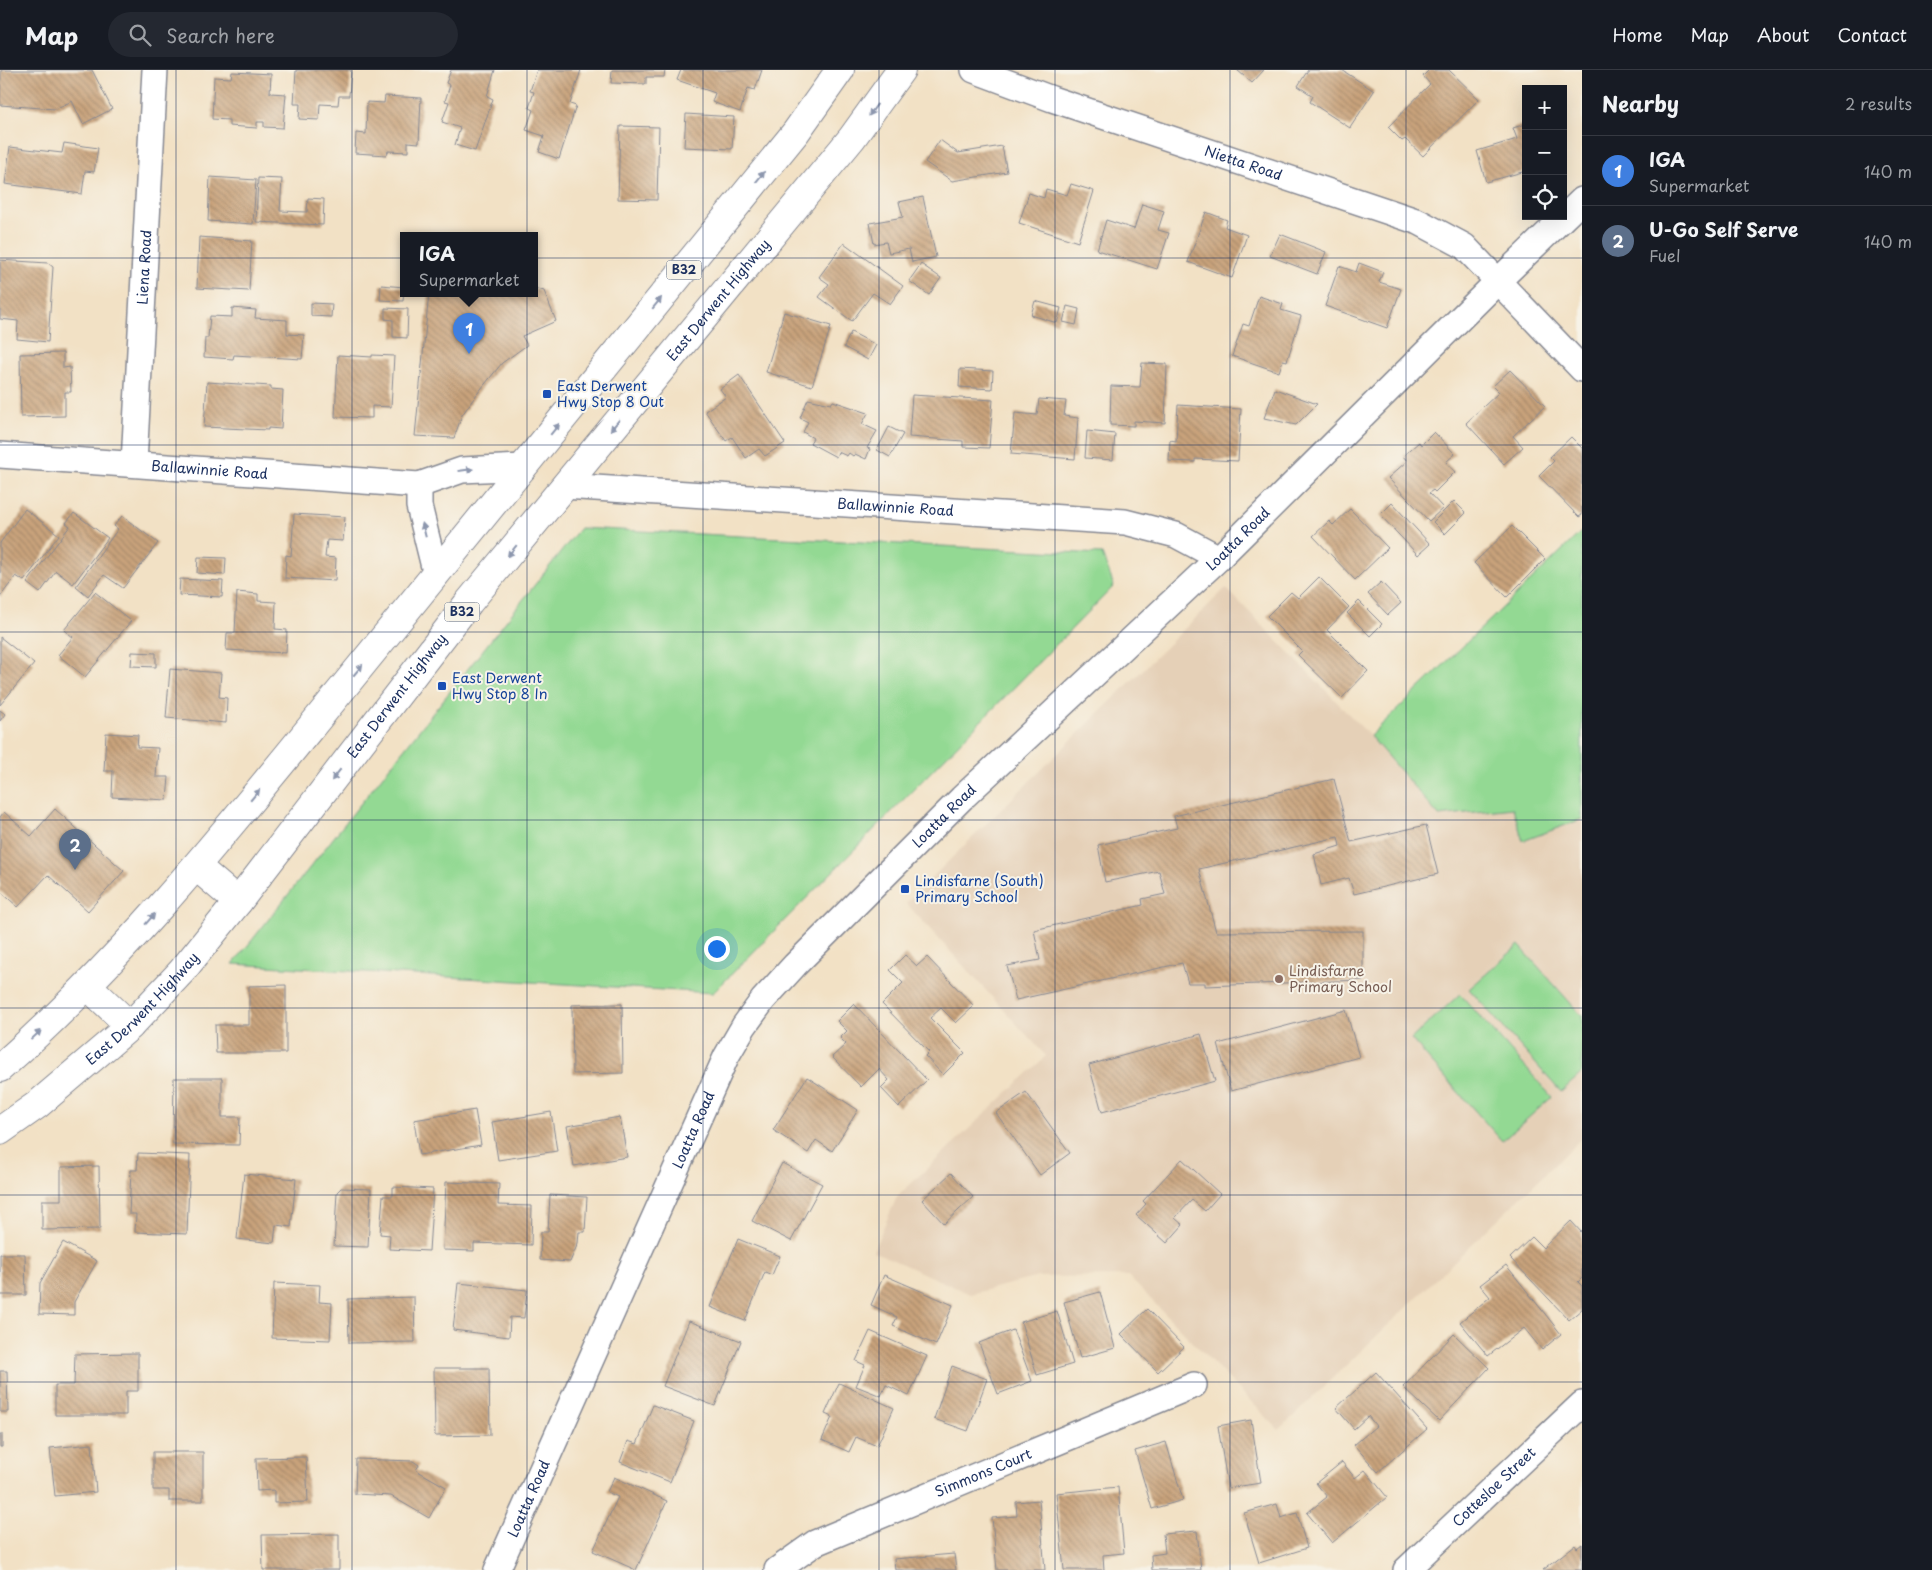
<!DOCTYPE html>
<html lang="en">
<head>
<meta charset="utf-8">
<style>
  body { margin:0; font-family:"Playpen Sans",sans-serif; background:#242831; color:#f1f3f6 }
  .controls { position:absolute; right:15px; top:15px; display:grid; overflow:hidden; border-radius:0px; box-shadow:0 5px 20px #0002 }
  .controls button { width:45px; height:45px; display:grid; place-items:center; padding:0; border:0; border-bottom:1px solid #363941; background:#171b24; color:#f1f3f6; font:25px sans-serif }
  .you { position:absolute; left:716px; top:878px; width:18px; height:18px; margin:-12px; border:4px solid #fff; border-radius:50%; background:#1a73e8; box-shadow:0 0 0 8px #1a73e833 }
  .badge { display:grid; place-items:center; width:32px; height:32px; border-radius:50%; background:#2563eb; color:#fff; font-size:16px; font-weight:700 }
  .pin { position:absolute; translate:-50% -41px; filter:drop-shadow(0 1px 2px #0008) }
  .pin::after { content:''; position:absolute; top:26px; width:18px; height:15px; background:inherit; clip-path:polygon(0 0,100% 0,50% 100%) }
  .popup { position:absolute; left:400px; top:162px; width:138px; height:65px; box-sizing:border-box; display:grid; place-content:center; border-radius:0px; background:#171b24; filter:drop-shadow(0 1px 4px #0005); font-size:16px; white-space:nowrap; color:#9ea1a6 }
  .popup b { font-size:19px; color:#f1f3f6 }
  .popup::after { content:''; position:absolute; left:50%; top:100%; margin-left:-10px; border:10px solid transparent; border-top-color:#171b24 }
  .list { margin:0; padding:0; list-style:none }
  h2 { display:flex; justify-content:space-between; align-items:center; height:65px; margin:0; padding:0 20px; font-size:21px }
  h2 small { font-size:16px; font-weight:400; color:#9ea1a6 }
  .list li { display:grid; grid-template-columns:32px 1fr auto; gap:15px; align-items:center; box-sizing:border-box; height:70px; padding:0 20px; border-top:1px solid #363941 }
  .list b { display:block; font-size:19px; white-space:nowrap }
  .list p { margin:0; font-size:16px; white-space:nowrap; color:#9ea1a6 }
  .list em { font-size:16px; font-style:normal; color:#9ea1a6 }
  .icon { flex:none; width:28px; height:28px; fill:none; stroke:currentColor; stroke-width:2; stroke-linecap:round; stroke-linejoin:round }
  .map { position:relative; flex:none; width:1582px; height:1500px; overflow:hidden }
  header { display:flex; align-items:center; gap:30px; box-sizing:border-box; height:70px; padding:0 25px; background:#171b24; border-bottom:1px solid #363941 }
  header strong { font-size:24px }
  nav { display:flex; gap:28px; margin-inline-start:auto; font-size:18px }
  .search { width:350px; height:45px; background:#242831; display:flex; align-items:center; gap:12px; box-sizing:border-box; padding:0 18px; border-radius:28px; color:#9ea1a6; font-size:19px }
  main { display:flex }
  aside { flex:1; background:#171b24 }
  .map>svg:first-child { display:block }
  .built { fill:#e5d0b7 }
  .park { fill:#93d993; stroke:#578478 }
  .building { fill:url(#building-back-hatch) }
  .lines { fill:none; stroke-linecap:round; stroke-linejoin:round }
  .minor-casing { stroke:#868892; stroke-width:28 }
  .primary-casing { stroke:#868892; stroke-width:30 }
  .minor { stroke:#fff; stroke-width:25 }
  .primary { stroke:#fff; stroke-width:28 }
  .oneway { fill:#8d97ae }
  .grid { fill:none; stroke:#1b2f5e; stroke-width:1; stroke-opacity:0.55 }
  .transit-dot { fill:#1a4fb4; stroke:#f7f3e8; stroke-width:2 }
  .education-dot { fill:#8d6e63; stroke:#f7f3e8; stroke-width:2 }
  .labels { text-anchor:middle; stroke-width:4; stroke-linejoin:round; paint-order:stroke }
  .shield { fill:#f7f3e8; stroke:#5d6a87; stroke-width:1 }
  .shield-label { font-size:12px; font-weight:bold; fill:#1b2f5e }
  .street-label { font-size:14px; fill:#1b2f5e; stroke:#f7f3e8 }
  .transit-label { font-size:14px; fill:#164399; stroke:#f7f3e8; text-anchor:start }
  .education-label { font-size:14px; fill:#785e54; stroke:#f7f3e8; text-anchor:start }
</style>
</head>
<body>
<header>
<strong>Map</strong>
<div class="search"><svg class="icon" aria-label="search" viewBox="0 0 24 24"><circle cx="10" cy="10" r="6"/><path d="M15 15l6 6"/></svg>Search here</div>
<nav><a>Home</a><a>Map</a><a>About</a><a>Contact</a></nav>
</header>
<main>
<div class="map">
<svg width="1582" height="1500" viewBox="0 0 1582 1500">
  <defs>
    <pattern id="building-back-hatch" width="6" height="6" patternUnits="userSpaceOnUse" patternTransform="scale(1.25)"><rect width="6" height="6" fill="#c9a37b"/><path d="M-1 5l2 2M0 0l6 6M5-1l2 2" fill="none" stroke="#a28568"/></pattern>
  </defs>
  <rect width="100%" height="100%" fill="#f7f3e8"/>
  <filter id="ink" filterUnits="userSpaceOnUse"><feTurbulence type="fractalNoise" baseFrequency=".02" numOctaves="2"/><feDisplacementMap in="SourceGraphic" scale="10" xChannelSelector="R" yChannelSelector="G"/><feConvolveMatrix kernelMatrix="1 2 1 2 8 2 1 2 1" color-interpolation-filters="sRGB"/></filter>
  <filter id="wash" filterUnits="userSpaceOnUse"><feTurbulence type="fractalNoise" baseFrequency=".0096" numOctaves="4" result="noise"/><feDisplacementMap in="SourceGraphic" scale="20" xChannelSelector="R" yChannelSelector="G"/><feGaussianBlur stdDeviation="1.12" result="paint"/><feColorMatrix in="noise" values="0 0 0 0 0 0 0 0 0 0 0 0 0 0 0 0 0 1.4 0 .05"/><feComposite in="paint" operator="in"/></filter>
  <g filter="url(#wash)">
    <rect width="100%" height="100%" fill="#f2e1c5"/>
    <!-- built -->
    <path class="built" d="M1582,461V1068L1279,1360L1128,1206L1038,1207L970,1224L873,1181L897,1127L1046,986L906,833L1226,518L1370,666Z"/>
    <!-- park -->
    <path class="park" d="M580,458L1102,484L1114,516L713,923L233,894Z
      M1582,461V749L1523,771L1513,738L1439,746L1370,666Z
      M1519,875L1582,946V1003L1561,1022L1469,919Z
      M1460,924L1552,1027L1502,1071L1411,969Z"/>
    <g id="blocks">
      <!-- building -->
      <path class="building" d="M1,0H92L112,39L83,54L72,31L55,39L0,35Z
        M296,0H351L349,26H339L338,35L320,34L319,50L299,49L300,34H294Z
        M451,0H495L487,26L493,29L475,81L455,75L460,58L442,52L449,32L445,31L450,15L446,13Z
        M537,0H581L570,34L576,36L559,89L539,82L544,66L526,60L533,40L529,38L534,22L530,21Z
        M612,0H665L664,7H646V14L611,13Z
        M681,0H762L755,20L748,18L740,42L712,32L715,23L677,10Z
        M1237,0H1264L1252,13Z
        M1308,0H1342L1374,21L1350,58L1310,32L1313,26L1298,16Z
        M1429,0H1449L1479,29L1423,86L1405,69L1402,71L1388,57L1430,14L1423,6Z
        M232,2L271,4L270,23L286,24L283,58L264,57V52H257V58L229,56V50L212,49L214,7L231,8Z
        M385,26L421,28L419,73L408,72V82L388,81L387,85L355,83L356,63L366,64L367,32L384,33Z
        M686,44L734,47L732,79L684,77Z
        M1526,54V101L1486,112L1477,81L1517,69L1513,58Z
        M620,56L659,57L657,130L618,129Z
        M940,70L958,83L1002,76L1007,102L952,111L925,92Z
        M64,73L98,78L94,102L85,101L82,124L5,114L10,77L62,83Z
        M210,107L256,110L253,154L208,151Z
        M258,108L282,109L280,141L307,142L308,128L324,129L323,155L256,152Z
        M1071,114L1094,121L1078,172L1019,153L1029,123L1044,128L1046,119L1067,125Z
        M923,127L936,187L912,192L909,179L889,183L886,172L874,174L870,153L903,147L899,132Z
        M1142,134L1164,141L1158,160L1169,163L1157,199L1097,180L1106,150L1134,159Z
        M1206,142L1227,150L1225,157L1247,165L1232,208L1188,192Z
        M1280,164L1326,182L1317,204L1270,186Z
        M199,167L252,171L249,221L197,218Z
        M844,173L903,216L890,234L873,223L852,251L819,227L829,214L819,207Z
        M0,190L48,193L53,197L48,272L17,269L18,251L0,249Z
        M1359,193L1383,202L1379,212L1401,219L1387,258L1325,236L1339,196L1356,202Z
        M921,194L941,208L929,225L909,211Z
        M381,215L404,217L403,231L380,230Z
        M534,218L544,221L556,251L522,266L527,275L502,293L477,324L462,345L454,368L415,366L429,223H534Z
        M1259,226L1283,234L1281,240L1301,246L1287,291L1283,290L1279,302L1232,286L1243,254L1249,256Z
        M1035,231L1061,238L1057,253L1031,245Z
        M311,233L332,234L331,247L311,246Z
        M1067,236L1079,239L1076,255L1063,252Z
        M232,238L256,240L255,248L287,250V264L304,265L302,289L234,285L233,289L204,287L205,268H208L210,246L232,247Z
        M385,238L408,239L407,268L393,267V250L385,249Z
        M784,242L831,256L812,316L766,302Z
        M851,262L876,275L868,290L844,277Z
        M63,283V298L70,297L71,322H65V346L21,347L20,284Z
        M338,285L372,287V285L394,286L391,337L372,336V348L335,347Z
        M1142,293L1167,294L1165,353L1134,351V356L1110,355L1111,316L1140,317Z
        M960,299L993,301L992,319L959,317Z
        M1510,300L1545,336L1513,366L1523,377L1504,394L1466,353L1499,322L1493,316Z
        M739,305L785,373L765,386L759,379L746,388L732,367L726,371L705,341L726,327L720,319Z
        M207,312L271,316V319L283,320L281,359L268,358V360L204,357Z
        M1275,319L1317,334L1296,355L1264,348Z
        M912,325L993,330L989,378L963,377V371L909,367Z
        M808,329L831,334L833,331L868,343L862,354L877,361L867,378L870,379L866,389L855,384L853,386L849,383L847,386L838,382L836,387L810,373L813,368L803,362L808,352L800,348Z
        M1039,329L1066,331L1064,346L1078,348L1075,389L1011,384L1015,343L1037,345Z
        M1178,335L1241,339L1238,391L1195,389V392L1169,391L1170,370L1176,371Z
        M889,357L903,364L890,387L877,380Z
        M1087,361L1115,364L1113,390L1085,388Z
        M1434,362L1455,384L1446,392L1455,402L1435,422L1433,420L1429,423L1443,438L1429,451L1388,408L1407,391L1403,386L1419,372L1421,375Z
        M1571,367L1582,378V445L1579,447L1539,406L1554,391L1550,387Z
        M1454,431L1466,443L1445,464L1433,452Z
        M1392,433L1430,474L1418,485L1380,445Z
        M25,439L59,465L24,511L16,506L0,527V473Z
        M1350,439L1388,478L1355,510L1313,466L1329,451L1333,455Z
        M74,443L108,468L73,514L56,501L40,523L27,513L70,456L66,453Z
        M294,444L345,447L343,471L327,470L325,487L336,488L335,511L285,508L286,485L291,486Z
        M122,446L158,473L123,518L104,505L88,526L76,516L118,459L114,456Z
        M1512,456L1545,489L1507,527L1474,493Z
        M198,487L226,488L225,505L197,503Z
        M1319,507L1349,537L1327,560L1368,601L1342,628L1298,585L1302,581L1267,546L1291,522L1298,528Z
        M180,509L223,511L222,527L179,525Z
        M1381,512L1401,533L1388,545L1368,524Z
        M95,522L131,551L85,607L58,585L73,567L64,560Z
        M237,522L258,524V531L276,532L275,559L287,560L286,583L226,580L227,563H235Z
        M1359,531L1382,554L1370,566L1347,543Z
        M0,567L34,594L0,635Z
        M132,582L156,583V597L131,596Z
        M170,599L221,603L219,627L227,628L226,653L166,648Z
        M0,640L5,644L0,651Z
        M106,663L138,665L137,677L158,678L156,707H169L167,730L112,727L113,701H104Z
        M1334,709L1351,772L1426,755L1438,804L1354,824L1349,808L1321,815L1314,784L1340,776L1338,767L1199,799L1216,862L1363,861V910L1205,916V913H1188L1182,893L1016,930L1007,896L1040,890L1034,860L1143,835L1142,829L1165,824L1159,801L1105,812L1098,775L1177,758L1174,746Z
        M55,739L124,801L88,841L48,805L18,837L0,821V747L4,742L31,766Z
        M905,885L917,896L927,887L974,936L956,953L941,938L930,948L965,983L943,1005L925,986L929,982L882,934L903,913L890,900Z
        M286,915V983H216L215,955H249V916Z
        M622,934L623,1003L573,1004L572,935Z
        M854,934L927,1010L899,1037L881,1018L889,1010L879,999L861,1017L832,987L846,974L840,968L847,961L837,951Z
        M1346,940L1359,987L1231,1021L1218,974Z
        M1201,964L1215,1011L1102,1042L1089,995Z
        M807,1007L858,1040L832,1081L816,1070L808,1083L773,1060Z
        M174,1008H222V1047H240L239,1075L173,1074Z
        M1026,1022L1070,1083L1040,1105L996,1043Z
        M475,1040L481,1075L419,1085L414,1050Z
        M551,1042L557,1081L498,1090L492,1052Z
        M620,1047L627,1087L574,1096L567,1056Z
        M138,1083L190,1085L187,1164L135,1162L136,1144H129L131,1100H137Z
        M1182,1089L1220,1124L1205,1141L1192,1130L1175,1148L1183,1155L1167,1173L1136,1145L1146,1134L1143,1131Z
        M782,1093L822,1114L791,1171L752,1151Z
        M99,1096L100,1159L42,1160V1130H61V1097Z
        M951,1103L973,1127L944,1154L922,1130Z
        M244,1104L296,1109L291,1157L276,1155L274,1173L237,1169Z
        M446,1112L499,1114L498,1135L532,1136L531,1175L474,1173V1181L443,1180Z
        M393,1117L433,1119L429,1181L389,1179L390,1165L380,1164L383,1126H393Z
        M341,1118L371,1119L368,1177L334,1176L337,1122Z
        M550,1125L587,1127L585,1162H579L578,1173L570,1192L540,1190L541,1162H548Z
        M1571,1151L1582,1163V1208L1578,1212L1582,1216V1239L1569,1250L1510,1188L1532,1167L1543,1178Z
        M738,1169L780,1186L772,1205L765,1202L745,1251L710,1237Z
        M63,1172L97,1191L74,1232V1245L39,1244L40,1213Z
        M0,1184H25L26,1225H0Z
        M1506,1195L1561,1264L1542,1280L1524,1258L1488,1286L1460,1252L1490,1227L1480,1215Z
        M884,1205L953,1235L936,1275L893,1256L897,1247L871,1235Z
        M274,1213L320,1215L319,1232L332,1233L330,1270L272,1268Z
        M458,1213L527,1220L524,1248L510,1247L509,1267L453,1260Z
        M1100,1222L1115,1278L1080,1288L1064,1232Z
        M414,1227L415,1272L349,1273L348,1229Z
        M1147,1239L1184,1277L1158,1302L1121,1264Z
        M1057,1241L1073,1294L1037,1305L1021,1252Z
        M689,1251L741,1271L715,1336L663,1316Z
        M1013,1260L1032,1311L998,1324L979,1273Z
        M870,1261L927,1286L909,1326L886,1315L881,1326L856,1316L865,1295L856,1291Z
        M1454,1264L1489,1298L1439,1351L1403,1317Z
        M138,1283V1321H126V1345H55V1315H74L75,1284Z
        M952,1296L987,1309L968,1361L934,1349Z
        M434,1298H489L490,1365L435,1366Z
        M0,1301H7L8,1342H0Z
        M1376,1302L1427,1359L1378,1402L1354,1375L1376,1356L1368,1346L1354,1359L1336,1338Z
        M839,1313L894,1338L877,1376L856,1367L849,1382L822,1370L832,1347L825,1344Z
        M653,1335L694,1351L670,1412L620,1392L628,1371L637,1374Z
        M1251,1350L1261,1413L1228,1418L1218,1356Z
        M0,1364H2V1377H0Z
        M1166,1372L1183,1430L1152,1439L1135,1381Z
        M92,1374L96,1422L55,1426L50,1378Z
        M153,1382H203V1431H169V1420H153Z
        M306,1387L308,1432L274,1433V1420L257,1421L256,1388Z
        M356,1389L413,1391L419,1395L416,1400L446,1417L429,1448L391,1426L355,1424Z
        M1342,1392L1355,1408L1365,1400L1387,1427L1332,1473L1307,1443L1327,1427L1316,1413Z
        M614,1407L667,1431L636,1500L593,1481L618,1427L607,1422Z
        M1118,1417L1124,1483L1103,1485L1104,1500H1064L1056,1423Z
        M1039,1430L1045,1500H997L992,1448L1017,1446L1016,1432Z
        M1277,1434L1281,1448L1297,1443L1307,1478L1259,1493L1244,1443Z
        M1197,1461L1201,1500H1152L1151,1485L1165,1483L1163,1464Z
        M339,1464V1500H263L262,1465Z
        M1582,1474V1500H1543L1575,1475L1577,1478Z
        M954,1484L956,1500H895L894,1489Z"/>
    </g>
  </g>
  <g filter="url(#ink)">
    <use href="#blocks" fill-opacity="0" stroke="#868892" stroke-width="1"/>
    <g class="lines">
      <!-- minor casing -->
      <g class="minor-casing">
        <g id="minor">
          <path id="s1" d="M974,0L1052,29L1419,152L1464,176L1582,299"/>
          <path id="s2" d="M0,385L405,414L419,415L462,400L524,397"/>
          <path id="s3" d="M134,393L155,0"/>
          <path d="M419,415V436L436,505"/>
          <path id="s4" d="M564,416L1125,452L1176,465L1219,488"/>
          <path id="s5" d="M497,1500L726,987L744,956L763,930L795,895L962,728L1219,488L1497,212L1582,130"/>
          <path id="s6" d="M777,1500L815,1473L1194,1315"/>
          <path id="s7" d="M1406,1500L1582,1334"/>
        </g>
      </g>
      <!-- primary casing -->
      <g class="primary-casing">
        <g id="primary">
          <path d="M196,796L238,832"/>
          <path d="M88,916L130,956"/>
          <path d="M0,998C131,883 237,747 347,613C498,430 647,246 796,62L840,0"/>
          <path id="s8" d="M0,1061L37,1035L130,956L182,901L238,832L469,532L852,68L901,0"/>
        </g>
      </g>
      <!-- minor -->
      <use href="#minor" class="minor"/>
      <!-- primary -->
      <use href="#primary" class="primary"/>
    </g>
    <!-- one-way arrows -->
    <defs><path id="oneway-solid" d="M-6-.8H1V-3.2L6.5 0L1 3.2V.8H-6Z" transform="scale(1.25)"/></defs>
    <g class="oneway">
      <use href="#oneway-solid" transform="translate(873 40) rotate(125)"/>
      <use href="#oneway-solid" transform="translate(760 107) rotate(-51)"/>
      <use href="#oneway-solid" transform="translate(657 233) rotate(-51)"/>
      <use href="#oneway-solid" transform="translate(615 355) rotate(130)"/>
      <use href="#oneway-solid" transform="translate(555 359) rotate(-51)"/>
      <use href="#oneway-solid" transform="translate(466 400) rotate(-7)"/>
      <use href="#oneway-solid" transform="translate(424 460) rotate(-104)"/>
      <use href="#oneway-solid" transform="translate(512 481) rotate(129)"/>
      <use href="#oneway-solid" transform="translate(358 600) rotate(-50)"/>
      <use href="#oneway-solid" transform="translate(336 705) rotate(128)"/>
      <use href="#oneway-solid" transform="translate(255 725) rotate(-50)"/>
      <use href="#oneway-solid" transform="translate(150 849) rotate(-49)"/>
      <use href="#oneway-solid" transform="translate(36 965) rotate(-43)"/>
    </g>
  </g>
  <!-- grid -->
  <path class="grid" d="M176,0V1500M352,0V1500M527,0V1500M703,0V1500M879,0V1500M1055,0V1500M1230,0V1500M1406,0V1500M0,188H1582M0,375H1582M0,562H1582M0,750H1582M0,938H1582M0,1125H1582M0,1312H1582"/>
  <!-- markers -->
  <g class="transit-dot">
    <rect x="542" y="319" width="10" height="10" rx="2.5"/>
    <rect x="437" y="611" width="10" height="10" rx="2.5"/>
    <rect x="900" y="814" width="10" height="10" rx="2.5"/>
  </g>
  <circle class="education-dot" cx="1279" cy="909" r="5"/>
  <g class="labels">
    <!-- shield labels -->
    <g class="shield">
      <rect x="666.5" y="190.5" width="35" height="19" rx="4"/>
      <rect x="444.5" y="532.5" width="35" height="19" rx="4"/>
    </g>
    <g class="shield-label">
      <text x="684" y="204">B32</text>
      <text x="462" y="546">B32</text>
    </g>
    <!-- street labels -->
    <g class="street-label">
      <text dy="5" stroke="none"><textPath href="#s1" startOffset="285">Nietta Road</textPath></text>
      <text dy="5" stroke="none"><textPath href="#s3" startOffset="196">Liena Road</textPath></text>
      <text dy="5" stroke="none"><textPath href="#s8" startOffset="1102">East Derwent Highway</textPath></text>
      <text dy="5" stroke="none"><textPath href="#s2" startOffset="210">Ballawinnie Road</textPath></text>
      <text dy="5" stroke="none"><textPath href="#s4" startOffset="332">Ballawinnie Road</textPath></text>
      <text dy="5" stroke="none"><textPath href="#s5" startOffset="1292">Loatta Road</textPath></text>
      <text dy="5" stroke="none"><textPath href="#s8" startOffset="592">East Derwent Highway</textPath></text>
      <text dy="5" stroke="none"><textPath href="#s5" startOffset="888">Loatta Road</textPath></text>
      <text dy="5" stroke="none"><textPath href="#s8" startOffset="188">East Derwent Highway</textPath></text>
      <text dy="5" stroke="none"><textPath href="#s5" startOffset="482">Loatta Road</textPath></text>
      <text dy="5" stroke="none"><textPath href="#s6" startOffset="229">Simmons Court</textPath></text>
      <text dy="5" stroke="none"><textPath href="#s7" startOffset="121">Cottesloe Street</textPath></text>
      <text dy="5" stroke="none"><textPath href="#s5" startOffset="78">Loatta Road</textPath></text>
    </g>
    <!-- transit labels -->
    <g class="transit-label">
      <text x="557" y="321">East Derwent<tspan x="557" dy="16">Hwy Stop 8 Out</tspan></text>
      <text x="452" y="613">East Derwent<tspan x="452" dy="16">Hwy Stop 8 In</tspan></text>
      <text x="915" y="816">Lindisfarne (South)<tspan x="915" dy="16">Primary School</tspan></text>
    </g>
    <!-- education labels -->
    <g class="education-label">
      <text x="1289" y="906">Lindisfarne<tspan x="1289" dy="16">Primary School</tspan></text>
    </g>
  </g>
</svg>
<div class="controls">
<button>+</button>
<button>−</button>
<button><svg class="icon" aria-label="locate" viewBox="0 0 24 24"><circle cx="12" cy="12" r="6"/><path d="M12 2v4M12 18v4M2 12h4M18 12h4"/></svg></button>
</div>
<div class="you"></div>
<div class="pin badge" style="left:469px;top:284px;background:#3f7fe0">1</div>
<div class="popup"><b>IGA</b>Supermarket</div>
<div class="pin badge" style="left:75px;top:800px;background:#5c6f8a">2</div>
</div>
<aside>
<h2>Nearby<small>2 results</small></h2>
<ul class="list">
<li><span class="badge" style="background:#3f7fe0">1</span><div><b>IGA</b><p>Supermarket</p></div><em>140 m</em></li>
<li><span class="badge" style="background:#5c6f8a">2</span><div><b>U-Go Self Serve</b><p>Fuel</p></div><em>140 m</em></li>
</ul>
</aside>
</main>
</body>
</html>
